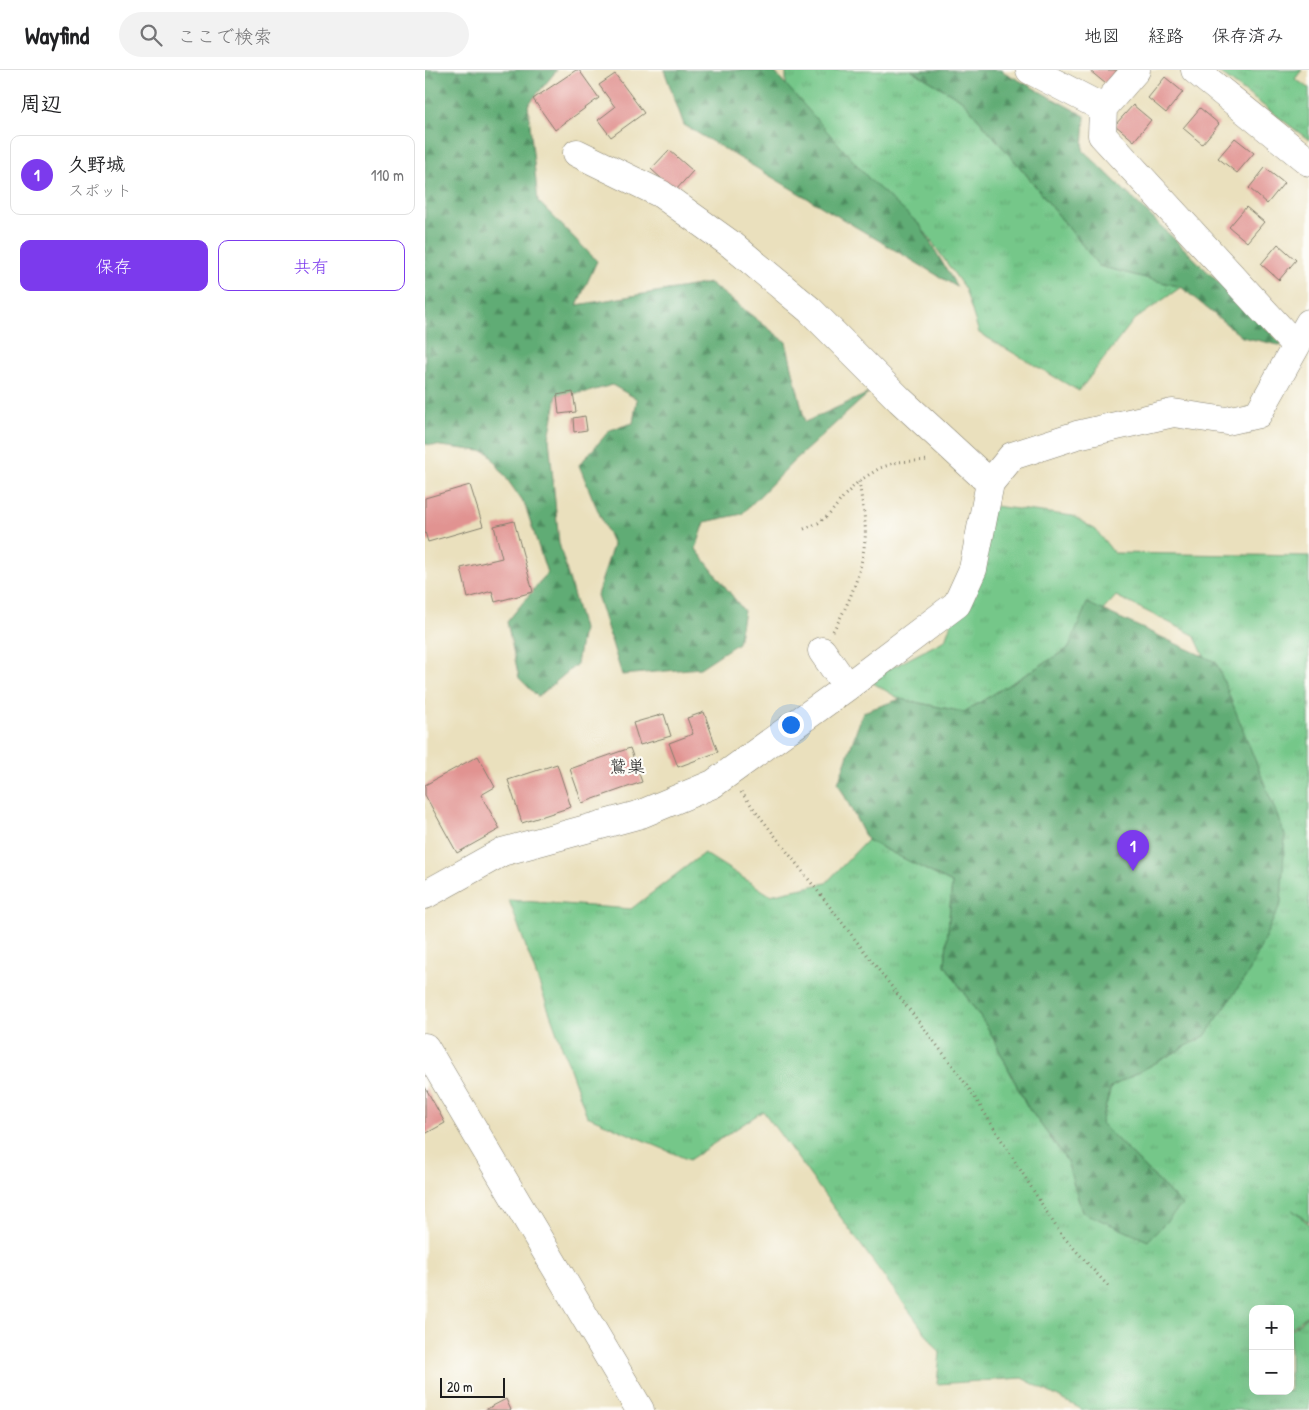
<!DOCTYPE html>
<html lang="ja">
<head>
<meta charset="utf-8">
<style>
  body { margin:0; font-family:"Patrick Hand","Klee One",sans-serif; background:#f2f2f2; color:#202124 }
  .controls { position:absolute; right:15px; bottom:15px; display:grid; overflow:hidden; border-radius:10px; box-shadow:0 5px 20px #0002 }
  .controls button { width:45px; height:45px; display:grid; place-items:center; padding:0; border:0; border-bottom:1px solid #e0e0e0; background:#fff; color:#202124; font:25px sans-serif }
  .scale { position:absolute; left:15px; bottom:12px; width:65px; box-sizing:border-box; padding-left:5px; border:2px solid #1c1c1c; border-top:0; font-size:14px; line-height:18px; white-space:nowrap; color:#1c1c1c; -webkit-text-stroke:4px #fdfcf7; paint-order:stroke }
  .you { position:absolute; left:365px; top:654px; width:18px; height:18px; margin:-12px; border:4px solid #fff; border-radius:50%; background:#1a73e8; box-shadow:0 0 0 8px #1a73e833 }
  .badge { display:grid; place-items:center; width:32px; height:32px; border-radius:50%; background:#7c3aed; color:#fff; font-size:16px; font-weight:700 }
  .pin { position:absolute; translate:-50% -41px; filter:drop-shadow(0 1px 2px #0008) }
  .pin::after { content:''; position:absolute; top:26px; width:18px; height:15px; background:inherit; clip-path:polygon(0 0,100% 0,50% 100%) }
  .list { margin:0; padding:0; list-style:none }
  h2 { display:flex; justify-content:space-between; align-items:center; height:65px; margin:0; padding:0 20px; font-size:21px }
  h2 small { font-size:16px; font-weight:400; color:#757577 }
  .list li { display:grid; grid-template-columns:32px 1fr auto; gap:15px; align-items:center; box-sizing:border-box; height:80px; margin:0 10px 10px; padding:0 10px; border:1px solid #e0e0e0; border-radius:10px }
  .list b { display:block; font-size:19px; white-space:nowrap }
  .list p { margin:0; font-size:16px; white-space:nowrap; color:#757577 }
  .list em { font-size:16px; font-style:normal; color:#757577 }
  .actions { display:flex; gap:10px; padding:15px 20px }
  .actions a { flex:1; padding:11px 0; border:1px solid #7c3aed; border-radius:10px; text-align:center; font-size:18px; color:#7c3aed }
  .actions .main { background:#7c3aed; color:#fff }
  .icon { flex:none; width:28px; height:28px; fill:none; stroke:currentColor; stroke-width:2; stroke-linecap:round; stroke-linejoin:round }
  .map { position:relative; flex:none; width:884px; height:1340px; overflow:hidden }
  header { display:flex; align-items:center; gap:30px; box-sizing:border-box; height:70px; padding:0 25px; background:#fff; border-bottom:1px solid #e0e0e0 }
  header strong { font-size:24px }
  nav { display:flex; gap:28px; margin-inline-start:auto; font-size:18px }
  .search { width:350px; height:45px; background:#f2f2f2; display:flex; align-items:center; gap:12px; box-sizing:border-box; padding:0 18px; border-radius:28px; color:#757577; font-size:19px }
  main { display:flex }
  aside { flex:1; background:#fff }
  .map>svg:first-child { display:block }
  .grass { fill:url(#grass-tufts); stroke:#487252 }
  .forest { fill:url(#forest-firs); stroke:#3e6448 }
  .building { fill:#e19391 }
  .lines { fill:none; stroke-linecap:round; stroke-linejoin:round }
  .minor-casing { stroke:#837e6c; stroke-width:29 }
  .path { stroke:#837e6c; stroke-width:3; stroke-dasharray:1 4; stroke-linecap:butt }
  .minor { stroke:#fff; stroke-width:28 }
  .labels { text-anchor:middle; stroke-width:4.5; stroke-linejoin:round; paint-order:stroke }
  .quarter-label { font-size:18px; fill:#1c1c1c; stroke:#fdfcf7 }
</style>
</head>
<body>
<header>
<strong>Wayfind</strong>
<div class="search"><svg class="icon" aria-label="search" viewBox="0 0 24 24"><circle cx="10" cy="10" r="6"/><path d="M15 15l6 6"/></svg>ここで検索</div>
<nav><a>地図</a><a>経路</a><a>保存済み</a></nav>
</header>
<main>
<aside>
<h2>周辺<small></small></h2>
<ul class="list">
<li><span class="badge">1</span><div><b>久野城</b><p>スポット</p></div><em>110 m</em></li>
</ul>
<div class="actions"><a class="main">保存</a><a>共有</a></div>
</aside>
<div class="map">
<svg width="884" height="1340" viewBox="0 0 884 1340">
  <defs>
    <pattern id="grass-tufts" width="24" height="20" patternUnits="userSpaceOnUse" patternTransform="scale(1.25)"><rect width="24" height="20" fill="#75c789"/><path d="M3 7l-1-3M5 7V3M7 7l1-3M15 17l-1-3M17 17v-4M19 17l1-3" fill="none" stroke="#65aa76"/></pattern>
    <pattern id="forest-firs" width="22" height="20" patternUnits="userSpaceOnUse" patternTransform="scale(1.25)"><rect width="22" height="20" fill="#60ac75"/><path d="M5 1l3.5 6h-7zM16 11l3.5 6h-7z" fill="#4e8b5f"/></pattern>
  </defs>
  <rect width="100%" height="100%" fill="#fdfcf7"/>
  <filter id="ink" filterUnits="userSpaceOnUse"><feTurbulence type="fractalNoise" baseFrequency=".02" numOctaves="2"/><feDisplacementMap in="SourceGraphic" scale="10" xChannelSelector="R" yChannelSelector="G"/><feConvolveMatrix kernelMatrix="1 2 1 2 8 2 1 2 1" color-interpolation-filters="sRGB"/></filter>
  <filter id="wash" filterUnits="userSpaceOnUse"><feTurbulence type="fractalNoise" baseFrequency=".0096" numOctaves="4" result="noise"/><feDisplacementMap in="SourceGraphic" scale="20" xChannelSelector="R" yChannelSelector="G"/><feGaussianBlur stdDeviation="1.12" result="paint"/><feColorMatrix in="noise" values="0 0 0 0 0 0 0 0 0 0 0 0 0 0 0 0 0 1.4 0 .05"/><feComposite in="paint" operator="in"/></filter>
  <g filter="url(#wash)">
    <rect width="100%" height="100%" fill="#eae0bd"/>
    <!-- grass -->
    <path class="grass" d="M361,0H486L537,30L600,103L674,196L756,217L708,251L654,321L554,263L540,219L495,155L361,52Z
      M791,0H877L870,9L884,18V70Z
      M561,435L648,446L671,460L689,483L884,486V1152L867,1140L884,1154V1244L865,1259V1239H828V1321H865V1261L884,1245V1340H658L597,1308L512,1314L515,1283L338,1041L264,1090L162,1046L84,830L206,839L279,783L345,825L401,813L442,770L527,813L520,895L564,960L601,1034L642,1091L657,1142L757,1135L676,1053L686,1017L780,966L835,703L769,565L691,526L644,578L539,642L475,629L443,610L520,570L551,483Z"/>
    <!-- forest -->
    <path class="forest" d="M0,0H132L103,35L113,131L172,191L152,235L285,213L361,272L380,352L444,323L369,391L317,444L280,452L271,479L319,541L313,573L275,598L197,605L172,525L188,475L167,427L154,395L185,360L208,353L212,329L187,315L163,322L132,325L124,368L134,473L158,559L152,594L113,627L94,608L82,552L122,503L100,435L63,382L0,374Z
      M239,0H348L446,111L495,155L532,217L259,55Z
      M486,0H575L660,46L658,80L859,276L817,267L756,217L674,196L600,103L537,30Z
      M662,533L791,592L860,765L856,833L824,902L780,966L686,1017L676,1053L757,1135L723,1171L657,1142L642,1091L601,1034L564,960L520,895L527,813L442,770L413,713L438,642L475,629L539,642L644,578Z"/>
    <g id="blocks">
      <!-- building -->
      <path class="building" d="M151,0H154L174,28L130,60L108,29Z
        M664,0H692L681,14Z
        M190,4L219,43L186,67L173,50L190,37L174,15Z
        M740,7L758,22L741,43L723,28Z
        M708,35L726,50L709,71L690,55Z
        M775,38L794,54L777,74L758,58Z
        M810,68L829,83L812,103L793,88Z
        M244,80L268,101L250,121L226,99Z
        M840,98L859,113L842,134L824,118Z
        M821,137L839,152L822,172L804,157Z
        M853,174L871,190L854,210L836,194Z
        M148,322L151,342L134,344L132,325Z
        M160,346L162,360L149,362L148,348Z
        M45,415L58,456L3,472L0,462V428Z
        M89,451L108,522L70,532L67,521L43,528L36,498L77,488L69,456Z
        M279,642L293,682L253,697L244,673L268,664L262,648Z
        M239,644L246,666L215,675L208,653Z
        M205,678L217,712L157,733L145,699Z
        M53,686L70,717L56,725L75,759L32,783L0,725V715Z
        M132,694L146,737L97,753L83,710Z
        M0,1017L20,1053L0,1064Z
        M81,1329L86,1340H60Z"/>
    </g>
  </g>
  <g filter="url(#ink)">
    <use href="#blocks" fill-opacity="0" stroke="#837e6c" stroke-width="1"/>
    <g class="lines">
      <!-- minor casing -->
      <g class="minor-casing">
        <path id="minor" d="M605,0L678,38
          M711,0L678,38L677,65L871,276
          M770,0L884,92
          M152,83L236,124L307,175L385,240L475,330L565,413
          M397,581L422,617
          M0,825L77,782L216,744L288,714L422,617L532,534L548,499L565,413L587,386L652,365L748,343L802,351L833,344L884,253
          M0,977L215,1340"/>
      </g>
      <!-- path -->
      <path class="path" d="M379,459L393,453L404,445L419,426L434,411L455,398L473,392L505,390
        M408,561C425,532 437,502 440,469C442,453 436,428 434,411
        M316,722L528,996L547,1023L635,1163L683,1216"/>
      <!-- minor -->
      <use href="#minor" class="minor"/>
    </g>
  </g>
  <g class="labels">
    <!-- quarter labels -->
    <g class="quarter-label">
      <text x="202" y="703">鷲巣</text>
    </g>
  </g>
</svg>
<div class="controls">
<button>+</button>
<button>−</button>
</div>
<div class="scale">20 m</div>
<div class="you"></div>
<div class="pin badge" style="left:708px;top:801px">1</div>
</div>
</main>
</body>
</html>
